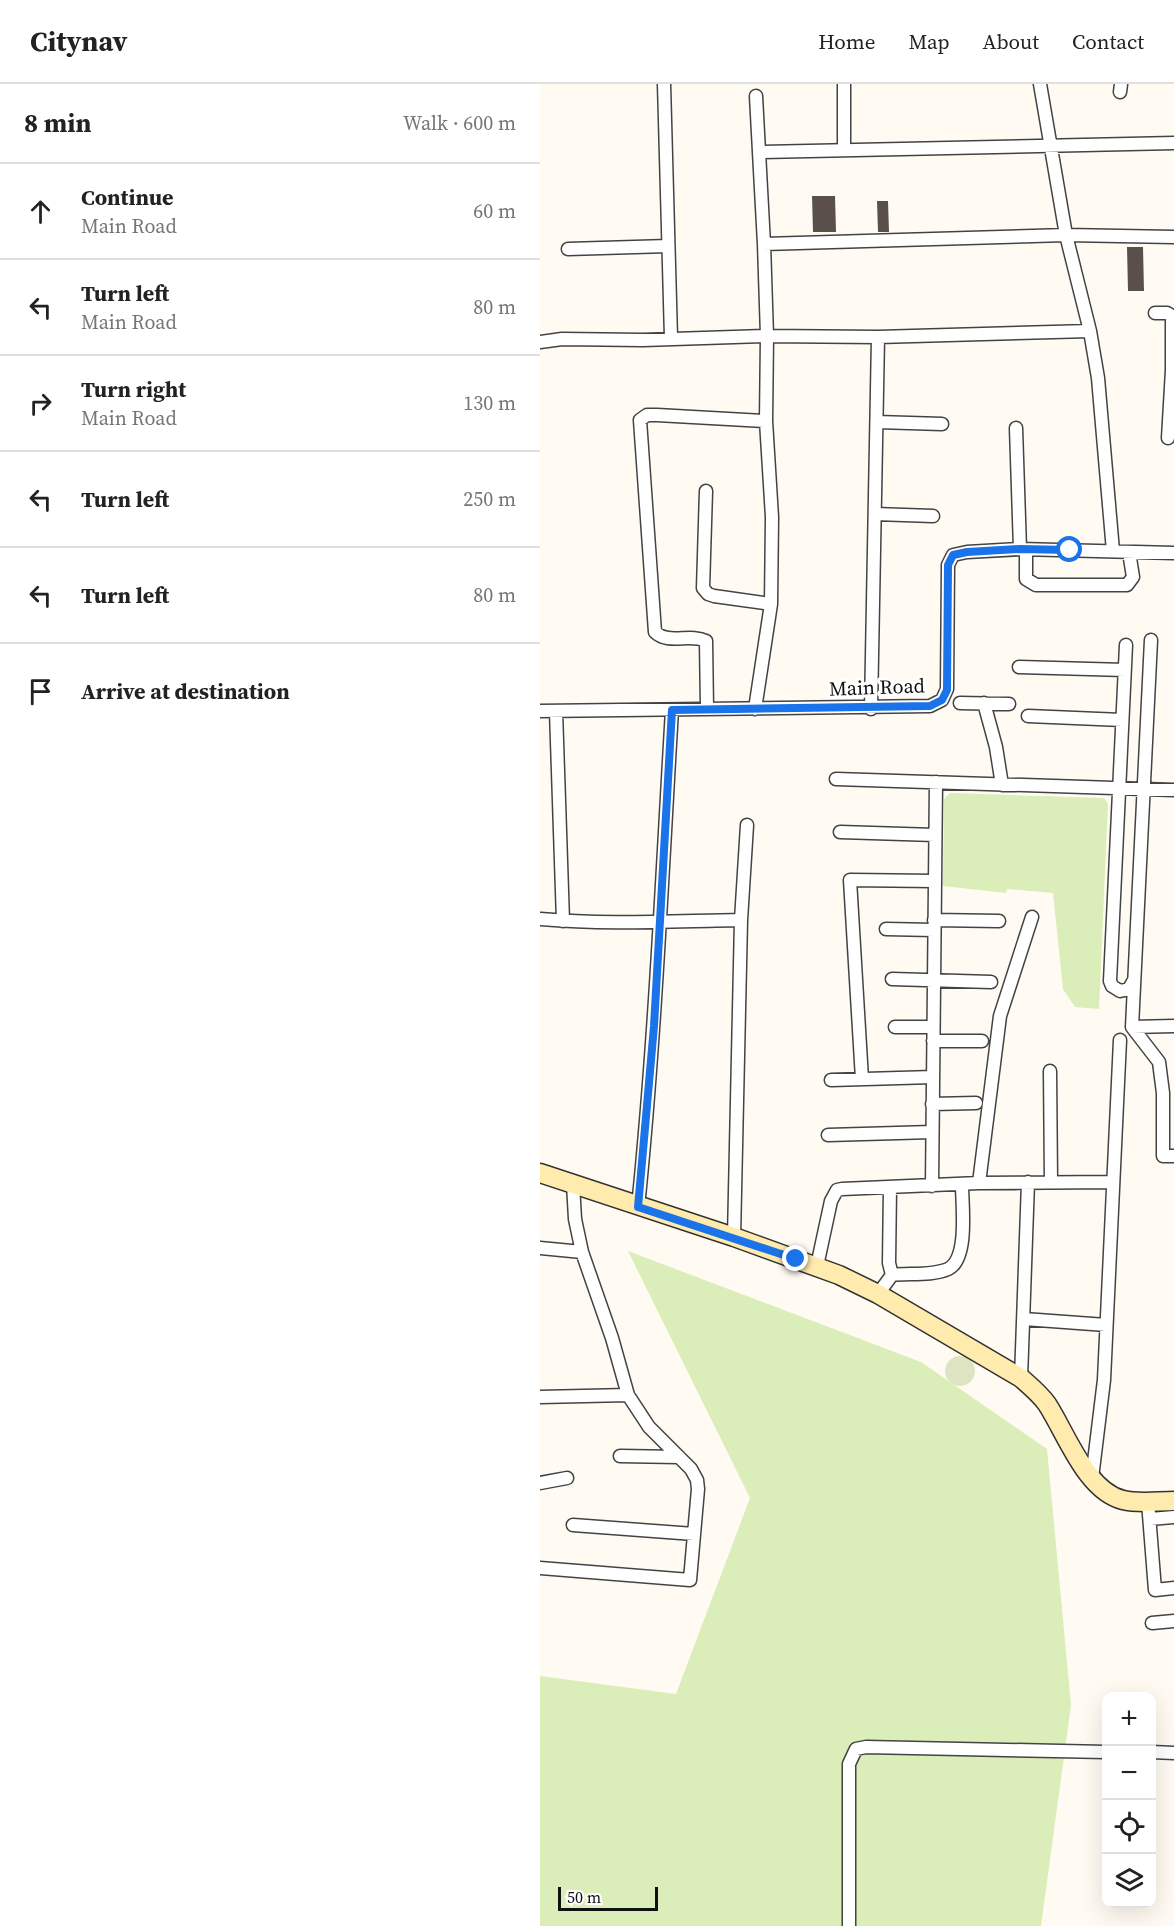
<!DOCTYPE html>
<html lang="en">
<head>
<meta charset="utf-8">
<style>
  body { margin:0; font-family:"Source Serif 4",serif; background:#f2f2f2; color:#222 }
  .controls { position:absolute; right:18px; bottom:18px; display:grid; overflow:hidden; border-radius:12px; box-shadow:0 6px 24px #0002 }
  .controls button { width:54px; height:54px; display:grid; place-items:center; padding:0; border:0; border-bottom:2px solid #e0e0e0; background:#fff; color:#222; font:30px sans-serif }
  .scale { position:absolute; left:18px; bottom:15px; width:100px; box-sizing:border-box; padding-left:6px; border:3px solid #101010; border-top:0; font-size:16px; line-height:21px; white-space:nowrap; color:#101010; -webkit-text-stroke:4px #fff; paint-order:stroke }
  .stop { position:absolute; width:18px; height:18px; margin:-14px; border:4px solid #1a73e8; border-radius:50%; background:#fff }
  .stop.end { background:#1a73e8; border-color:#fff; box-shadow:0 2px 6px #0008 }
  .list { margin:0; padding:0; list-style:none }
  h2 { display:flex; justify-content:space-between; align-items:center; height:78px; margin:0; padding:0 24px; font-size:26px }
  h2 small { font-size:20px; font-weight:400; color:#767676 }
  .list li { display:grid; grid-template-columns:39px 1fr auto; gap:18px; align-items:center; box-sizing:border-box; height:96px; padding:0 24px; border-top:2px solid #e0e0e0 }
  .list b { display:block; font-size:22px; white-space:nowrap }
  .list p { margin:0; font-size:20px; white-space:nowrap; color:#767676 }
  .list em { font-size:20px; font-style:normal; color:#767676 }
  .icon { flex:none; width:33px; height:33px; fill:none; stroke:currentColor; stroke-width:2; stroke-linecap:round; stroke-linejoin:round }
  .map { position:relative; flex:none; width:634px; height:1842px; overflow:hidden }
  header { display:flex; align-items:center; gap:36px; box-sizing:border-box; height:84px; padding:0 30px; background:#fff; border-bottom:2px solid #e0e0e0 }
  header strong { font-size:28px }
  nav { display:flex; gap:33px; margin-inline-start:auto; font-size:21px }
  main { display:flex }
  aside { flex:1; background:#fff }
  .map>svg:first-child { display:block }
  .green { fill:#dbedb9 }
  .cemetery { fill:#dee4c1 }
  .building { fill:#5a4f4b }
  .lines { fill:none; stroke-linecap:round; stroke-linejoin:round }
  .street-casing { stroke:#434343; stroke-width:15 }
  .secondary-casing { stroke:#323232; stroke-width:21 }
  .street { stroke:#fff; stroke-width:12 }
  .secondary { stroke:#ffebae; stroke-width:18 }
  .route { stroke:#1a73e8; stroke-width:8 }
  .labels { text-anchor:middle; stroke-width:6; stroke-linejoin:round; paint-order:stroke }
  .street-label { font-size:20px; fill:#101010; stroke:#fff }
</style>
</head>
<body>
<header>
<strong>Citynav</strong>
<nav><a>Home</a><a>Map</a><a>About</a><a>Contact</a></nav>
</header>
<main>
<aside>
<h2>8 min<small>Walk · 600 m</small></h2>
<ul class="list">
<li><svg class="icon" aria-label="ahead" viewBox="0 0 24 24"><path d="M12 20V5M6 11l6-6 6 6"/></svg><div><b>Continue</b><p>Main Road</p></div><em>60 m</em></li>
<li><svg class="icon" aria-label="left" viewBox="0 0 24 24"><path d="M17 20v-9H6M10 6l-5 5 5 5"/></svg><div><b>Turn left</b><p>Main Road</p></div><em>80 m</em></li>
<li><svg class="icon" aria-label="right" viewBox="0 0 24 24"><path d="M7 20v-9h11M14 6l5 5-5 5"/></svg><div><b>Turn right</b><p>Main Road</p></div><em>130 m</em></li>
<li><svg class="icon" aria-label="left" viewBox="0 0 24 24"><path d="M17 20v-9H6M10 6l-5 5 5 5"/></svg><div><b>Turn left</b></div><em>250 m</em></li>
<li><svg class="icon" aria-label="left" viewBox="0 0 24 24"><path d="M17 20v-9H6M10 6l-5 5 5 5"/></svg><div><b>Turn left</b></div><em>80 m</em></li>
<li><svg class="icon" aria-label="arrive" viewBox="0 0 24 24"><path d="M6 21V4h12l-3 4 3 4H6"/></svg><div><b>Arrive at destination</b></div></li>
</ul>
</aside>
<div class="map">
<svg width="634" height="1842" viewBox="0 0 634 1842">
  <rect width="100%" height="100%" fill="#fffbf3"/>
  <!-- green -->
  <path class="green" d="M410,709L564,714L568,720L559,925L535,923L523,905L513,809L467,805L466,809L403,802L404,715Z
    M88,1167L381,1278L507,1365L531,1621L501,1842H0V1592L136,1610L210,1414Z"/>
  <!-- cemetery -->
  <path class="cemetery" d="M405 1287a15 15 0 1 1 30 0a15 15 0 1 1-30 0Z"/>
  <!-- building -->
  <path class="building" d="M272,112H295L296,148H273Z
    M337,117H348L349,148H338Z
    M587,163H603L604,207H588Z"/>
  <g class="lines">
    <!-- street casing -->
    <g class="street-casing">
      <path id="street" d="M124,0L131,254
        M304,0V64
        M500,0L526,151L550,247L558,294L573,467
        M580,8L581,0
        M216,12L219,68
        M224,160L526,151L634,153
        M28,165L128,162
        M615,229H627L632,232V286L628,354
        M0,258L22,255L103,256L227,252L338,253L550,247
        M337,338L402,340
        M476,344L480,465
        M166,407L163,504L168,510L174,512L231,520
        M335,430L393,432
        M486,466V495L496,501H587L593,493L589,468
        M611,556L592,943L619,978L623,1009V1072H634
        M586,561L570,897L572,902L580,907L589,905L594,896
        M479,583L585,586
        M420,619L469,620
        M444,619L456,663L462,701
        M167,625L166,557C150,549 128,561 115,548L100,336L107,331H117L226,337
        M215,625L231,520L232,433L226,337L227,252L224,160L219,68L634,59
        M331,625L338,253
        M0,627L390,622L402,616L407,605L408,481L413,471L427,468L480,465L634,469
        M16,627L23,837
        M488,632L582,636
        M296,695L634,706
        M300,748L395,751
        M0,835C67,841 134,837 201,836
        M394,836L459,837
        M346,845L394,846
        M352,895L451,898
        M355,943H393
        M592,943L634,942
        M393,957H442
        M510,987L511,1098
        M322,995L310,796L394,797
        M291,996L393,993
        M392,1020L436,1019
        M288,1051L392,1048
        M439,1099L460,932L492,833
        M392,1102L396,698
        M350,1104L349,1179L352,1191
        M98,1123C115,957 122,792 132,626
        M194,1153L201,836L207,741
        M0,1164L42,1168
        M277,1182L291,1117L297,1106L302,1105L439,1099L573,1098
        M338,1210L352,1191C369,1189 392,1192 408,1185C429,1175 422,1121 422,1101
        M484,1235L566,1241
        M481,1294L488,1098
        M0,1313L88,1311
        M80,1372L139,1373
        M552,1394L564,1296L580,956
        M0,1399L27,1394
        M608,1418L615,1506L634,1504
        M610,1435L634,1433
        M33,1441L154,1450
        M0,1484L150,1496L158,1405L157,1396L151,1385L109,1343L88,1311L72,1254L42,1168L35,1135L33,1100
        M612,1539L634,1537
        M612,1668L634,1669
        M309,1842V1680L316,1665L326,1663L566,1668"/>
    </g>
    <!-- secondary casing -->
    <g class="secondary-casing">
      <path id="secondary" d="M0,1089L194,1153L299,1191L338,1210L481,1294C490,1302 500,1310 507,1320C526,1349 546,1407 583,1416C599,1420 617,1417 634,1417"/>
    </g>
    <!-- street -->
    <use href="#street" class="street"/>
    <!-- secondary -->
    <use href="#secondary" class="secondary"/>
  </g>
  <g class="lines">
    <!-- route -->
    <path class="route" d="M256,1175L98,1123L114,942L132,626L390,622L402,616L407,606L408,481L413,471L427,468L480,465L530,466"/>
  </g>
  <g class="labels">
    <!-- street labels -->
    <g class="street-label">
      <text transform="translate(337 603) rotate(-2)" y="7">Main Road</text>
    </g>
  </g>
</svg>
<div class="controls">
<button>+</button>
<button>−</button>
<button><svg class="icon" aria-label="locate" viewBox="0 0 24 24"><circle cx="12" cy="12" r="6"/><path d="M12 2v4M12 18v4M2 12h4M18 12h4"/></svg></button>
<button><svg class="icon" aria-label="layers" viewBox="0 0 24 24"><path d="M12 4l9 5-9 5-9-5zM3 14l9 5 9-5"/></svg></button>
</div>
<div class="scale">50 m</div>
<div class="stop" style="left:530px;top:466px"></div>
<div class="stop end" style="left:256px;top:1175px"></div>
</div>
</main>
</body>
</html>
